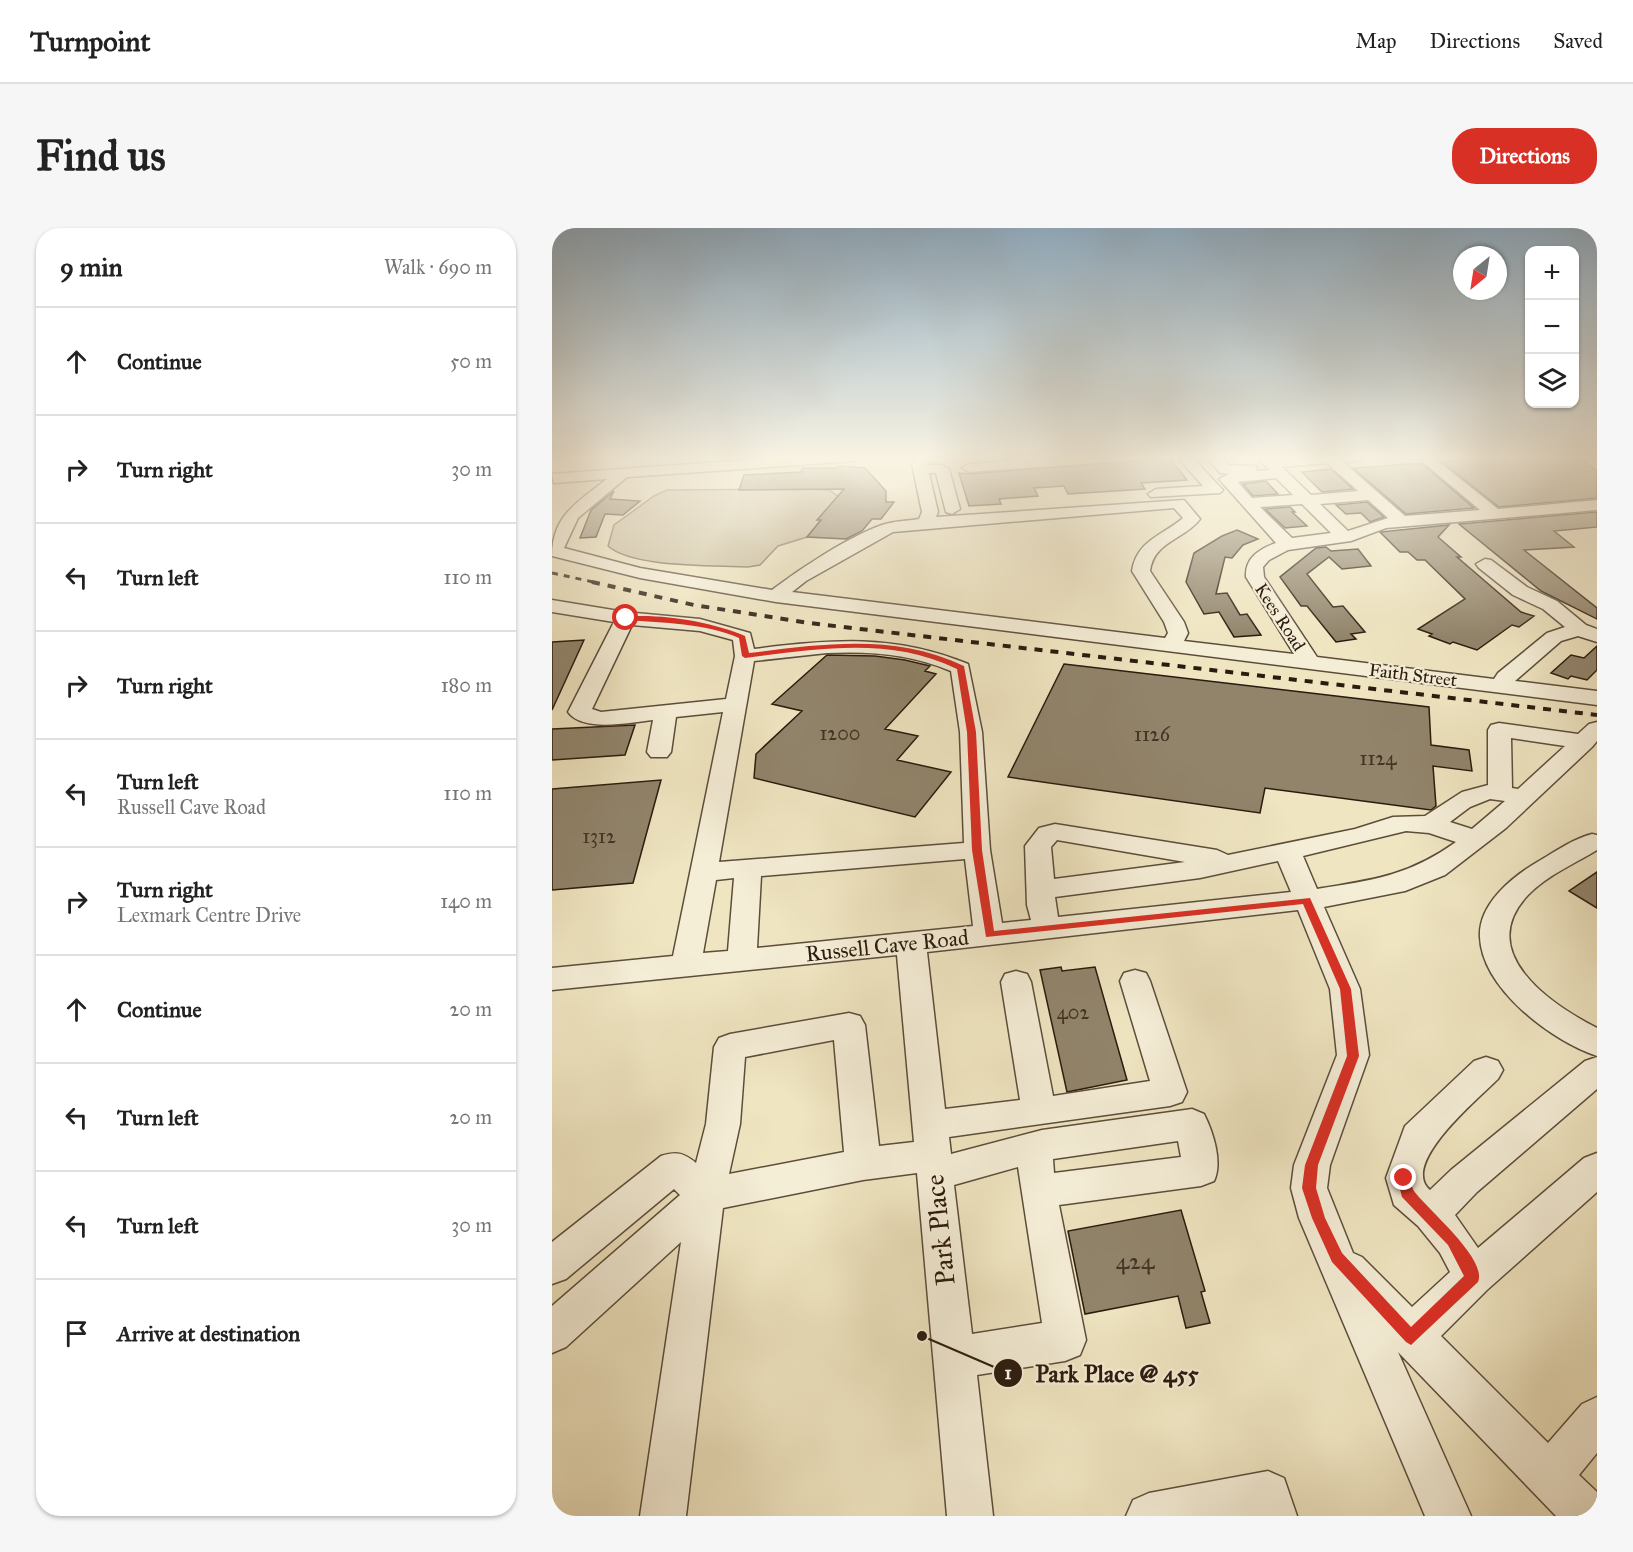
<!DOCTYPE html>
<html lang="en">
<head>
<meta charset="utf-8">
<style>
  body { margin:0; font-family:"IM FELL Great Primer",serif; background:#f6f6f6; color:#222 }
  .controls { position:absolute; right:18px; top:18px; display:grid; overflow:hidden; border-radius:12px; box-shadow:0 2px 4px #0004 }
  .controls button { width:54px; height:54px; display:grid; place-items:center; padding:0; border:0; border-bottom:2px solid #e0e0e0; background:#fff; color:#222; font:30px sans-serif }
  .compass { position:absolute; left:901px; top:18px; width:54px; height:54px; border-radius:50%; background:#fff; box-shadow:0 2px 4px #0004; rotate:210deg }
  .stop { position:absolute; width:18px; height:18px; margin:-14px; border:4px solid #d93025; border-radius:50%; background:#fff }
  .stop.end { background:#d93025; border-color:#fff; box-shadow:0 2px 6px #0008 }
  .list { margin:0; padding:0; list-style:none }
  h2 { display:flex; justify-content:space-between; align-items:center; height:78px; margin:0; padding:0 24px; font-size:26px }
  h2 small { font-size:20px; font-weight:400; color:#767676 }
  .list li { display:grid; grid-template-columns:39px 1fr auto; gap:18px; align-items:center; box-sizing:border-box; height:108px; padding:0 24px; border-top:2px solid #e0e0e0 }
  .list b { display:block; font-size:22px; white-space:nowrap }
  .list p { margin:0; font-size:20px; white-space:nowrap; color:#767676 }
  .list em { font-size:20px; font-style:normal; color:#767676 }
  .icon { flex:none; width:33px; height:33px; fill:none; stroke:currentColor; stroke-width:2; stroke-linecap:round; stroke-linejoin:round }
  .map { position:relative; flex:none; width:1045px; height:1288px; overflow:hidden; border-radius:24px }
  header { display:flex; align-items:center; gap:36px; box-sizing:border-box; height:84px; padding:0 30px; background:#fff; border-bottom:2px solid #e0e0e0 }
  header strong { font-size:28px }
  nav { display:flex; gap:33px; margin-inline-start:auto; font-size:21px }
  .intro { display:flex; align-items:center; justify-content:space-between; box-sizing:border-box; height:144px; padding:0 36px }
  h1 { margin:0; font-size:42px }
  .button { padding:15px 27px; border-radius:24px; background:#d93025; color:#fff; font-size:21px; font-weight:700 }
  main { display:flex; gap:36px; padding:0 36px }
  aside { flex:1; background:#fff; border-radius:24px; box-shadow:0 2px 4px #0004 }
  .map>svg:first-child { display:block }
  .green { fill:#cec2a3; stroke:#7c6e58; stroke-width:1.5 }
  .building { fill:#91846b; stroke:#2b1a0e; stroke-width:1.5 }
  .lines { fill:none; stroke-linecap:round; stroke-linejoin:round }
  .minor-casing { stroke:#5c4d3b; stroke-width:3 }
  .minor { fill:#f5eed7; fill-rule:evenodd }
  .rail-far1 { stroke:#2b1a0e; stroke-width:3; stroke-dasharray:6 6; stroke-linecap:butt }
  .rail { stroke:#2b1a0e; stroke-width:4; stroke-dasharray:8 8; stroke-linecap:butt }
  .route { fill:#d93025 }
  .labels { text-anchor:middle; stroke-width:4.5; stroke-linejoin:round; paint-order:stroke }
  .far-street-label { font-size:18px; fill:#2b1a0e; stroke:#f5eed7 }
  .number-label { font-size:20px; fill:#443425 }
  .street-label { font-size:22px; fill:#2b1a0e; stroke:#f5eed7 }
  .near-number-label { font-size:24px; fill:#443425 }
  .near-street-label { font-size:27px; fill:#2b1a0e; stroke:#f5eed7 }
  .leader { fill:none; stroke:#2b1a0e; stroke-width:2 }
  .callout-dot { fill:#2b1a0e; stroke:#f5eed7; stroke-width:2 }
  .mark-label { font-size:18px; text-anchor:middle; font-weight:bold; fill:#fff }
  .callout-label { font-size:24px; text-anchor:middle; font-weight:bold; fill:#2b1a0e; stroke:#f5eed7; stroke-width:4.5; stroke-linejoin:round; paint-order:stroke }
</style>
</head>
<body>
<header>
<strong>Turnpoint</strong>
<nav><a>Map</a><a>Directions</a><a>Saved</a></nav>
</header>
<div class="intro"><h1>Find us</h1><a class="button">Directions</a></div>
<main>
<aside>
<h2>9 min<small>Walk · 690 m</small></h2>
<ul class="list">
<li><svg class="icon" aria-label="ahead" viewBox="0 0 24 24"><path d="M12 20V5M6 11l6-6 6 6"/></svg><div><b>Continue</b></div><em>50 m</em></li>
<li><svg class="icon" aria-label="right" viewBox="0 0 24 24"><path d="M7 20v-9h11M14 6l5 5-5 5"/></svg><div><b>Turn right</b></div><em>30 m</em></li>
<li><svg class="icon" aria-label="left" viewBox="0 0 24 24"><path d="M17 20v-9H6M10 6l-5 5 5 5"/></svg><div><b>Turn left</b></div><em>110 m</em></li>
<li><svg class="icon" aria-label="right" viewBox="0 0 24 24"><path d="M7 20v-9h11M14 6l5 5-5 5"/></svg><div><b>Turn right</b></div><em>180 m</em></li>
<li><svg class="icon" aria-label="left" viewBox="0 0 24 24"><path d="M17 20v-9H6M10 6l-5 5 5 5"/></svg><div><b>Turn left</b><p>Russell Cave Road</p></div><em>110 m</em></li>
<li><svg class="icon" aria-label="right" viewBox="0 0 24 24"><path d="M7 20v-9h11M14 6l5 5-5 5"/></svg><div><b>Turn right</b><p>Lexmark Centre Drive</p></div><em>140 m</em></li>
<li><svg class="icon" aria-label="ahead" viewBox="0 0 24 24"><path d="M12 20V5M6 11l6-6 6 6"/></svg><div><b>Continue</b></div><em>20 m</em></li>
<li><svg class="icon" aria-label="left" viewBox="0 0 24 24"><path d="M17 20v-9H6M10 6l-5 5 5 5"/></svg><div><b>Turn left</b></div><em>20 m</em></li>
<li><svg class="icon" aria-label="left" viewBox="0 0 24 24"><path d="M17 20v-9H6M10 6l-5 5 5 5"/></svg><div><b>Turn left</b></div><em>30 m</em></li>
<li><svg class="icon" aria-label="arrive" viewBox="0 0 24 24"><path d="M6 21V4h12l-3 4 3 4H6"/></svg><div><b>Arrive at destination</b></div></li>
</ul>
</aside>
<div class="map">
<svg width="1045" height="1288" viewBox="0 0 1045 1288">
  <rect width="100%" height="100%" fill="#efe5c1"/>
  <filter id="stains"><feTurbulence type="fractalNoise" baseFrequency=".00333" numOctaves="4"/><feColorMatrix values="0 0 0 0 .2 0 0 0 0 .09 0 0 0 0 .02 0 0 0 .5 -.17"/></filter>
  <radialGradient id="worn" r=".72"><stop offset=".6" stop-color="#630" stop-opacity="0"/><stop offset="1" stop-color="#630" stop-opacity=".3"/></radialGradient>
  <!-- green -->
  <path class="green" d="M259,261L277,262L287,269L255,309L226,318L208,337L196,339C162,337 80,340 56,318L62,297L102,268L115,262Z"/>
  <!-- building -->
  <path class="building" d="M947,229H1024L1045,243V270L947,279L890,234Z
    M618,230L635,252L589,255L593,261L516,266L512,258L482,260L486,268L447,271L449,276L417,278L407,245L417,246Z
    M869,235L922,280L854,286L801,240Z
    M287,238L313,240L334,263V274H342L329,291H320L310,303L294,311L255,309L269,292H265L292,261L187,262L192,247L249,244L251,240H285Z
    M779,241L801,261L770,264L750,244Z
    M714,253L726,266L701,268L691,256Z
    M62,263L58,271L88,273L71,287L53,286L44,309L28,310L39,282Z
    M815,274L832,289L818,294L809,285L794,286L784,277Z
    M738,279L743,284H740L755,298L733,300L713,281Z
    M1045,284V299L1002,303L1022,319L972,322L1045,380V391L989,363L907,296Z
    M897,297L886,309L909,329H905L969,384L982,388L967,399L960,397L925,422L901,414L898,416L877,408L880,406L866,401L913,371L873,332H865L856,324H848L828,304Z
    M685,302L706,311L691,317L680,330L673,329L664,366L675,365L688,387L695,386L709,407L682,409L667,384L652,386L634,354L642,325L670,308Z
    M774,319L779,323L806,321L819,338L790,341L777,329L755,346L781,379L791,378L813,404L799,406L804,411L784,414L755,378H749L728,349L764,320Z
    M32,412L0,482V414Z
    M1045,418V442L1035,452L1019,448L1016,451L999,445L1019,427L1032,430Z
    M275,427L323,428L353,432L378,438L373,443L384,446L333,501L366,508L345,532L399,544L363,589L202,550L204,526L250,483L220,476Z
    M512,436L877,479L879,517L917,522L920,543L881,538L884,578L879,582L713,560L708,585L456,549Z
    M83,497L73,527L0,532V501Z
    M109,552L81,655L0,662V561Z
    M1045,644V680L1017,663Z
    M509,739L510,743L543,739L575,852L515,864L488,742Z
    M629,982L653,1063L649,1064L658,1095L634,1100L626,1068L533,1086L516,1003Z"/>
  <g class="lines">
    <!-- minor casing -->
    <g class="minor-casing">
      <path id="minor" d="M237,229H310L303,233L75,249L26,290L12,320L88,340L220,362C249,340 296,309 330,297C342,293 355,293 367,291L370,284L360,236L365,229H380L374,237H390L397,241L408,281L400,286L394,284L384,245H377L386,284L384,289L632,272L648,291C632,312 602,313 598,343L632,394L636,405L632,413L742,426L694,349C693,330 707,321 724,315L667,251L677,246L668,245L654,229H669L677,237L704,238L705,243L717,242L708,232L710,229H812L805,233L791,234L853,288L928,282L865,229H881L946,281L1045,272V282L834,300L799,313L736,322L717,332L711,339L712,349L765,429L942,451L946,445L995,405L1013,399L991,381L961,367L927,340L924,336L933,331L939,332L975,359L1005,373L1034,397L1045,401V414L1026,408L1009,413L963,453L1045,463V477L224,374L88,350L0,328C0,287 26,274 55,251L2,255L0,246ZM775,235L806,263L759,267L730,239ZM724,250L741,267L700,270L686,254ZM816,272L836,290L796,303L768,276ZM750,276L779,305L740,310L708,279ZM622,280L631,290C610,308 585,312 580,343L612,394L616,405L613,410L240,364L254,353L341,304Z
        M507,229H579L572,233L417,244L410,240L417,236Z
        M625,229H640L668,259L671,262L668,265L599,269L596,266L604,261L651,258Z
        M0,372L73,384L148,391L198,405L202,421C279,411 343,406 416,436L430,504L438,622L450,695L479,692L475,677L473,618L487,600L503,596L665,622L676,627L803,601L841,589L873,588L910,564L936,557V502L939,497L947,495L1026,506L1037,496L1045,494V513L1040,519L954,600L893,647L853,663L772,679L808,761L817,827L778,937L775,960L801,1025L810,1029L860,1079L898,1044L888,1025L866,998L842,977L834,950L853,898L922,833L934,829L946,833L951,842L946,851C927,870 847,936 878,962L899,942L1033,833L1045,829V861L925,964L903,987L926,1020L1032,930L1045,925V964L935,1062L889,1108L996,1215L1030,1176L1045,1169V1225L1027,1247L1045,1264V1288H1004L846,1124L919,1288H873L747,990L739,960L742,937L785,827L778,761L746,682L375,724L393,881L468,872L449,754L453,746L464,743L475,746L479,754L501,868L598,853L568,753L572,745L583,742L594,745L598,753L635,864L630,874L618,878L397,909L399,926L490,902L640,881L652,886C661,904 671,934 662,953L649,958L507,977L534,1112L528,1127L513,1133L425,1147L441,1288H395L365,945L311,952L171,980L134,1288H88L129,1014L14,1119L0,1125V1078L128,967L122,961L14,1051L0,1056V1014L109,928C124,923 132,925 144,935L154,896L162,819L167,810L178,806L297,785L308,788L313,797L327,918L362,914L345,727L0,762V740L121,728L171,484L124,489L119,524L115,529H99L95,524L101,492C80,494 31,505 16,484L62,394L0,384ZM80,397L148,403L181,412L183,428L174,471L49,484L40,481ZM275,425C319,423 358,426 399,443L408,504L412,615L167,634L202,433ZM959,510L1013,518L966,561L960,560ZM938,571L953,573L920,601L898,594L918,579ZM854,603L877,605L904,614C856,648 821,652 765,661L751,628ZM505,612L633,634L502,651L499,619ZM413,631L421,698L205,720L209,648ZM726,633L739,664L506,689L503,669L648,650ZM182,650L176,723L151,725L164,652ZM282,812L292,924L177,946L188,896L193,829ZM626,913L629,929L502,945L501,931ZM466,939L490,1095L420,1106L402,957Z
        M1040,606L1045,607V622C1022,636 994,648 976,667C922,724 998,776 1045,800V828C1000,813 930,761 928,709C926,676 961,648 987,633C1004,623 1021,611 1040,606Z
        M716,1243L732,1250L745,1288H574L581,1272L597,1265Z"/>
    </g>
    <!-- minor -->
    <use href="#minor" class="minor"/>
    <!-- rail-far1 -->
    <path class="rail-far1" d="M0,345L46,355"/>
    <!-- rail -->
    <path class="rail" d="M40,354L142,377L257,395L1045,487"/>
  </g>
  <!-- sky -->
  <linearGradient id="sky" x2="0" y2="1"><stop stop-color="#90acc0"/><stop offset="0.56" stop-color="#f8f3e3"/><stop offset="1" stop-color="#f8f3e3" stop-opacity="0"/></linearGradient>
  <rect width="1045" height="410" fill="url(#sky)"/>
  <!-- route -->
  <path class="route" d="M72,389C107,385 161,394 193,408L197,425C270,416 343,405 412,438L424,504L430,622L442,703L758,670L799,761L807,828L766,937L764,960L773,990L790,1025L859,1099L912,1048L896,1017L850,969L845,950L852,944L856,946C859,951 859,958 862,963C874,980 936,1031 926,1054L859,1117L854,1114L780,1034L760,990L750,960L753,937L795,828L788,761L751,676L434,709L420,622L415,504L405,441C338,408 265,421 193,430L190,428L187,410C152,395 112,395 74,392Z"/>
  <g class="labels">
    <!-- far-street labels -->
    <g class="far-street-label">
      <text transform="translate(728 389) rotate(57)" y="6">Kees Road</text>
      <text transform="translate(861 447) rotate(7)" y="6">Faith Street</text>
    </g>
    <!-- number labels -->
    <g class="number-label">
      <text x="288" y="512">1200</text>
      <text x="600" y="513">1126</text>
      <text x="826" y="537">1124</text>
      <text x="47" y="615">1312</text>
      <text x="521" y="791">402</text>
    </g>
    <!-- street labels -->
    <g class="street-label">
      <text transform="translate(335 717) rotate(-6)" y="8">Russell Cave Road</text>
    </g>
    <!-- near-number labels -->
    <g class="near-number-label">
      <text x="583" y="1041">424</text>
    </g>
    <!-- near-street labels -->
    <g class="near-street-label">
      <text transform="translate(388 1002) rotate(-96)" y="9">Park Place</text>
    </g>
  </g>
  <!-- callouts -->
  <path class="leader" d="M370 1108L456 1145"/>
  <g class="callout-dot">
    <circle cx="370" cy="1108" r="6"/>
    <circle cx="456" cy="1145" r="15"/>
  </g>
  <g class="mark-label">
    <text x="456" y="1151">1</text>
  </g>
  <g class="callout-label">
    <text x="565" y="1154">Park Place @ 455</text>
  </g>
  <rect width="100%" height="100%" filter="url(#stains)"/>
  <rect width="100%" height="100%" fill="url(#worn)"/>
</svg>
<div class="controls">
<button>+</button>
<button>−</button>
<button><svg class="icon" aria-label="layers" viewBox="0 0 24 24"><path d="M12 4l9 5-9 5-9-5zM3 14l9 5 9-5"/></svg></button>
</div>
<svg class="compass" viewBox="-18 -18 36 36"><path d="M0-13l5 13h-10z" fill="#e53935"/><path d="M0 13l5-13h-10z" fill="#767676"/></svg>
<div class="stop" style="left:74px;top:390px"></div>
<div class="stop end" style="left:852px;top:950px"></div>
</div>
</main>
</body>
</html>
